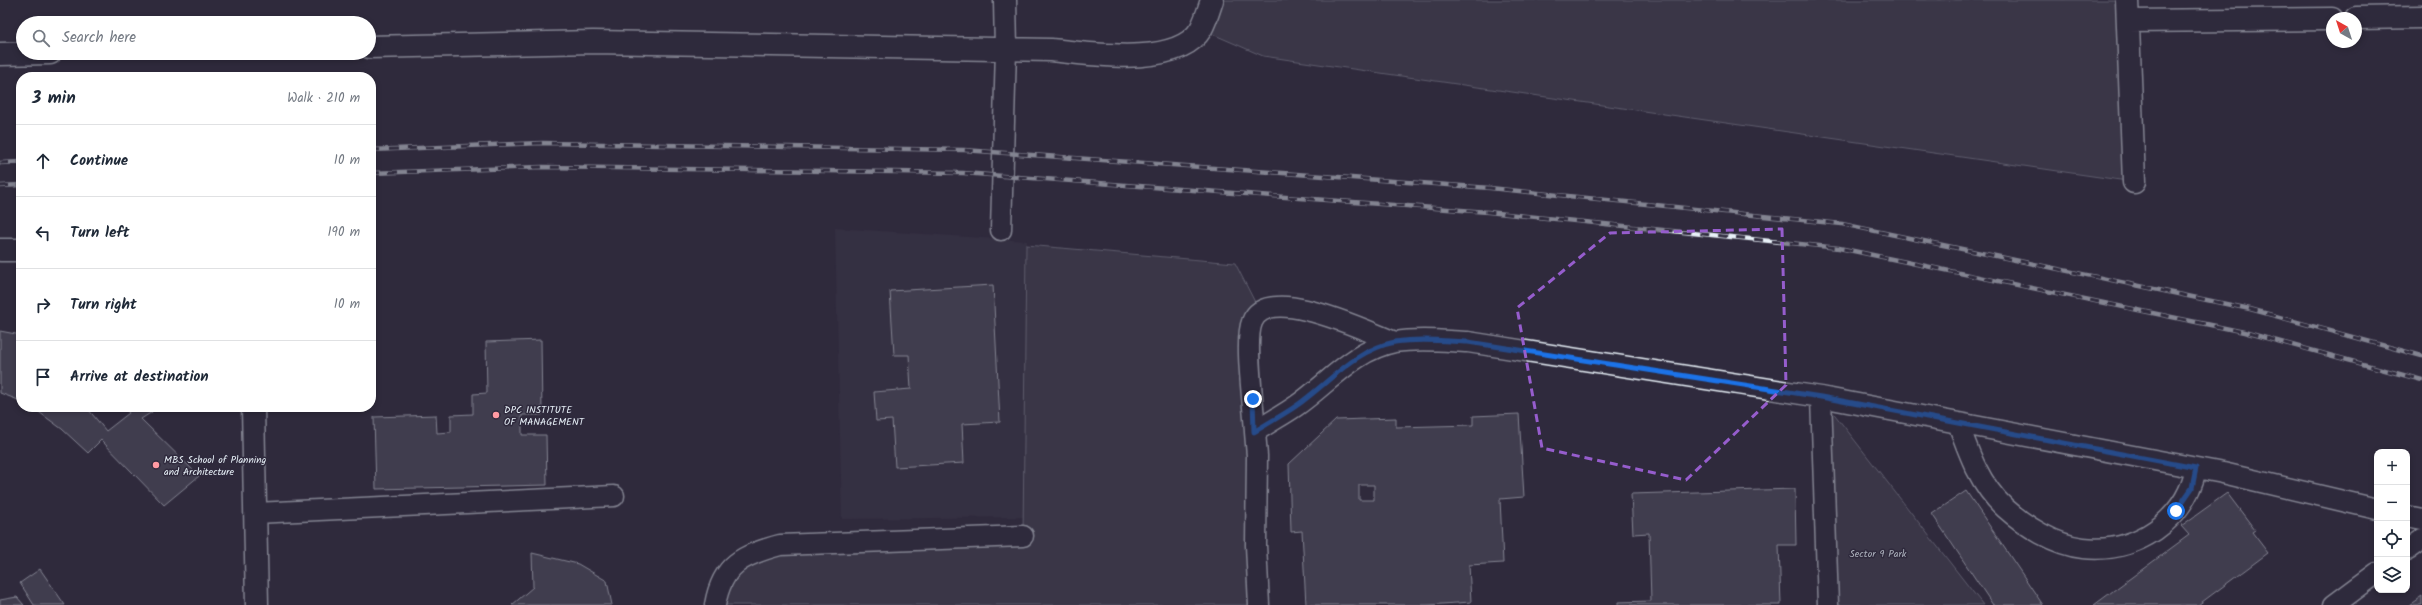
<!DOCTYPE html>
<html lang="en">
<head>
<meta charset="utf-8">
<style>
  body { margin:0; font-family:Kalam,sans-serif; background:#f6f6f7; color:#1f2937 }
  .controls { position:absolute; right:12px; bottom:12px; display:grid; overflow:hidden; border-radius:8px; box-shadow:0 2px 6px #0003 }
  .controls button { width:36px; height:36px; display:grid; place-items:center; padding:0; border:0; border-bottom:1px solid #e0e1e3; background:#fff; color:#1f2937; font:20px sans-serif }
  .compass { position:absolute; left:2326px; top:12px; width:36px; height:36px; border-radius:50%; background:#fff; box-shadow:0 2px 6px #0003; rotate:321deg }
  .stop { position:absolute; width:12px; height:12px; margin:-9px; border:3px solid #1a73e8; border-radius:50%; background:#fff }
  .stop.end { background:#1a73e8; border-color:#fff; box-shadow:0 1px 4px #0008 }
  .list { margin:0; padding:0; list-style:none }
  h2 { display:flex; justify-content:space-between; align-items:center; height:52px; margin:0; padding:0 16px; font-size:17px }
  h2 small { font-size:13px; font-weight:400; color:#747a83 }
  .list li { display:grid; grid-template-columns:26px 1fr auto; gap:12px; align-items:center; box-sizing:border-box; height:72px; padding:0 16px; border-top:1px solid #e0e1e3 }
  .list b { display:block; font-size:15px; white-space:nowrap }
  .list em { font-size:13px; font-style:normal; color:#747a83 }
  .icon { flex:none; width:22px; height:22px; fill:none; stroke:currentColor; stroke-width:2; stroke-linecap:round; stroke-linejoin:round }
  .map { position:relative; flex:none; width:2422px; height:605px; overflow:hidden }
  .search { position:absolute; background:#fff; box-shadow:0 2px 6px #0003; left:16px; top:16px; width:360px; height:44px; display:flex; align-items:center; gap:10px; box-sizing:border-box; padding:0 14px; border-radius:22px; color:#747a83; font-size:15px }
  .panel { position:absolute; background:#fff; box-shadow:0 2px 6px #0003; left:16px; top:72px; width:360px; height:340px; border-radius:16px }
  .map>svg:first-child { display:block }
  .built { fill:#3b3749 }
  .green { fill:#464455; stroke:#979aa6 }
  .building { fill:#575565; stroke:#e8f1f8; fill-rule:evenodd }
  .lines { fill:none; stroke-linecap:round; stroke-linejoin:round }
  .lane-casing { stroke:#e8f1f8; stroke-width:23 }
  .street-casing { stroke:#e8f1f8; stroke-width:25 }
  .lane { stroke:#2f2a3d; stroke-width:20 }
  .street { stroke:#2f2a3d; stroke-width:22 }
  .rail-casing { stroke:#e8f1f8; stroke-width:4.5 }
  .rail { stroke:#2f2a3d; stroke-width:3; stroke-dasharray:9; stroke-linecap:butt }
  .route { stroke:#1a73e8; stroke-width:5 }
  .marked { fill:none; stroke:#965dcd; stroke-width:3; stroke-dasharray:8 5; stroke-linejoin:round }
  .poi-dot { fill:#ff9aa2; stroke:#2f2a3d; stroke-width:1.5 }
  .labels { text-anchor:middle; stroke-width:3; stroke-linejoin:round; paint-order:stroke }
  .poi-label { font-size:10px; fill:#e8f1f8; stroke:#2f2a3d; text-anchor:start }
  .park-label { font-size:10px; fill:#afb4bf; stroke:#2f2a3d }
</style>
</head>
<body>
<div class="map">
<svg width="2422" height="605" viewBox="0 0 2422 605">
  <rect width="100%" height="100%" fill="#2f2a3d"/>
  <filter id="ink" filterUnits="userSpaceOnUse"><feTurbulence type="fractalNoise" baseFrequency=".025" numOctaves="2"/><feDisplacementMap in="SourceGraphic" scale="8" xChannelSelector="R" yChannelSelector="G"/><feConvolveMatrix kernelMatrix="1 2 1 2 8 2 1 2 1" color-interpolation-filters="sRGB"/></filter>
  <g filter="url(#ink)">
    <!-- built -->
    <path class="built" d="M835,228L1027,241L1028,517L842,519Z"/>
    <!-- green -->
    <path class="green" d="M1206,0H2128L2134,182L1263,56L1201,29Z
      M1026,245L1235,263L1260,312L1255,432L1261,605H716L752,552L1023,536Z
      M1821,397L1983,605H1828Z"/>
    <!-- building -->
    <path class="building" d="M993,285L1000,422L962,424L964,463L895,467L892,420L876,421L874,392L911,389L909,355H894L890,291Z
      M0,331L21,335V401L0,393Z
      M541,340L542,415H522V435H546L547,485L376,489L374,417L436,415L437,433L451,432V415L473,414V394L487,393L486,342Z
      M32,407H90L88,409L106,431L129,413L124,407H149L152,412L141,419L199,476L164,505L101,440L88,453L62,429Z
      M1519,414L1524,497L1500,499L1503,563L1469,565L1471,602L1427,605H1306L1302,531L1291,532L1289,464L1336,420L1396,418V427L1473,425V416ZM1359,485H1374V500H1359Z
      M1795,489L1796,545H1779L1781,605H1618V602L1651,601L1649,533L1633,534L1631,494Z
      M1966,491L2043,605H1993L1932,514Z
      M2227,493L2255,530L2252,532L2268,553L2198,605H2094L2189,535L2181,526Z
      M532,553L578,564L607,581L612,605H512L533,587Z
      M40,569L65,605H34L20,583Z
      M2422,596V605H2409Z
      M17,597L24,605H0V600Z"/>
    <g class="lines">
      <!-- lane casing -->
      <g class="lane-casing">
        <path id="lane" d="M1001,230L1006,49
          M1821,397L1828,605
          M1958,423C1969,454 1980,485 2005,508C2025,526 2055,545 2083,548C2136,554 2185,521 2196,469
          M1255,432C1254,407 1244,341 1252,322C1267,282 1368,332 1395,342
          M255,513L614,496
          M2407,516L2422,519
          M2407,550L2422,539
          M715,605C722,564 743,555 780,545L1023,536
          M1259,605L1256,545L1257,456L1255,432C1268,423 1283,415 1296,406C1329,383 1354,350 1395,342C1419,338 1445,341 1468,342L1821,397L2223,473L2377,509
          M2334,605L2377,573"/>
      </g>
      <!-- street casing -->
      <g class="street-casing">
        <path id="street" d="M1005,0L1006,49
          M2127,0L2134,182
          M2356,18L2422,17
          M2128,21L2332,19
          M369,47L593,42L1051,50C1090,54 1178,68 1201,29C1206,20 1209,9 1212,0
          M0,54L50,53
          M0,250H21
          M253,407L257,605"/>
      </g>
      <!-- lane -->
      <use href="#lane" class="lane"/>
      <!-- street -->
      <use href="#street" class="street"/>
      <!-- rail casing -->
      <g class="rail-casing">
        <path id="rail" d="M371,150L542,143L964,150L1490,188L1842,224L2250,309L2422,356
          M0,163L21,162
          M371,173L542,167L963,173L1488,212L1839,248L2244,332L2422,380
          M0,186L21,185"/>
      </g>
      <!-- rail -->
      <use href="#rail" class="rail"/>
    </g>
  </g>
  <g class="lines" filter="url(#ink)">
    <!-- route -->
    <path class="route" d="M1253,399L1254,432C1268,423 1283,415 1296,406C1329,383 1354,350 1395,342C1419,338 1445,341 1468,342L1821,397L2196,468L2192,488L2176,511"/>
  </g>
  <!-- marked area -->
  <path d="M0 0H2422V605H0ZM1782,229L1786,385L1686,480L1542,448L1517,308L1610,233Z" fill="#2f2a3d" fill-opacity=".55" fill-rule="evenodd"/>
  <path class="marked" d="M1782,229L1786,385L1686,480L1542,448L1517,308L1610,233Z"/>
  <!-- markers -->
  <g class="poi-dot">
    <circle cx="496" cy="415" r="4"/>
    <circle cx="156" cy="465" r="4"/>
  </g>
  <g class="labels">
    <!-- poi labels -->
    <g class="poi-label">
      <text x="504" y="413">DPC INSTITUTE<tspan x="504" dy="12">OF MANAGEMENT</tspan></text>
      <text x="164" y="463">MBS School of Planning<tspan x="164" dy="12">and Architecture</tspan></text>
    </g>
    <!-- park labels -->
    <g class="park-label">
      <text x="1878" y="557">Sector 9 Park</text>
    </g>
  </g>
</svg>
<div class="controls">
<button>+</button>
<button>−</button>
<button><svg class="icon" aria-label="locate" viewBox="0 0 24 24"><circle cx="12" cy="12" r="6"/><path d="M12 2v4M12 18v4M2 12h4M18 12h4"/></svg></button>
<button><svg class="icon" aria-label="layers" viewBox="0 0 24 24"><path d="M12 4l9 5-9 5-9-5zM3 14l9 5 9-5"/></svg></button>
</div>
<svg class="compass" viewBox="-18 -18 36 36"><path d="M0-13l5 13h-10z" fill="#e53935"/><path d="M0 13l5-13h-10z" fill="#747a83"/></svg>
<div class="stop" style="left:2176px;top:511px"></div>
<div class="stop end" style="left:1253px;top:399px"></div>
<div class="search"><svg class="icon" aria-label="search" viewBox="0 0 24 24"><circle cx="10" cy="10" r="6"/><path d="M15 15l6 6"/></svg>Search here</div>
<section class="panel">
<h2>3 min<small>Walk · 210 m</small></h2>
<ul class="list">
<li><svg class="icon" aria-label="ahead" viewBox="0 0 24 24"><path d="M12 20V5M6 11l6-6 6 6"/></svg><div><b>Continue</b></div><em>10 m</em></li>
<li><svg class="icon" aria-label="left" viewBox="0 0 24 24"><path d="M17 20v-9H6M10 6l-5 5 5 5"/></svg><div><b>Turn left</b></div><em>190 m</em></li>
<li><svg class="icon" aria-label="right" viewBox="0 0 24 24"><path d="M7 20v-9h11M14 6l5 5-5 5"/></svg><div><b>Turn right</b></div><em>10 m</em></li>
<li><svg class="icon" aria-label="arrive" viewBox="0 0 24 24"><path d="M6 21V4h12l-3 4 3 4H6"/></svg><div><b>Arrive at destination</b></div></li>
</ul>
</section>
</div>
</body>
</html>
